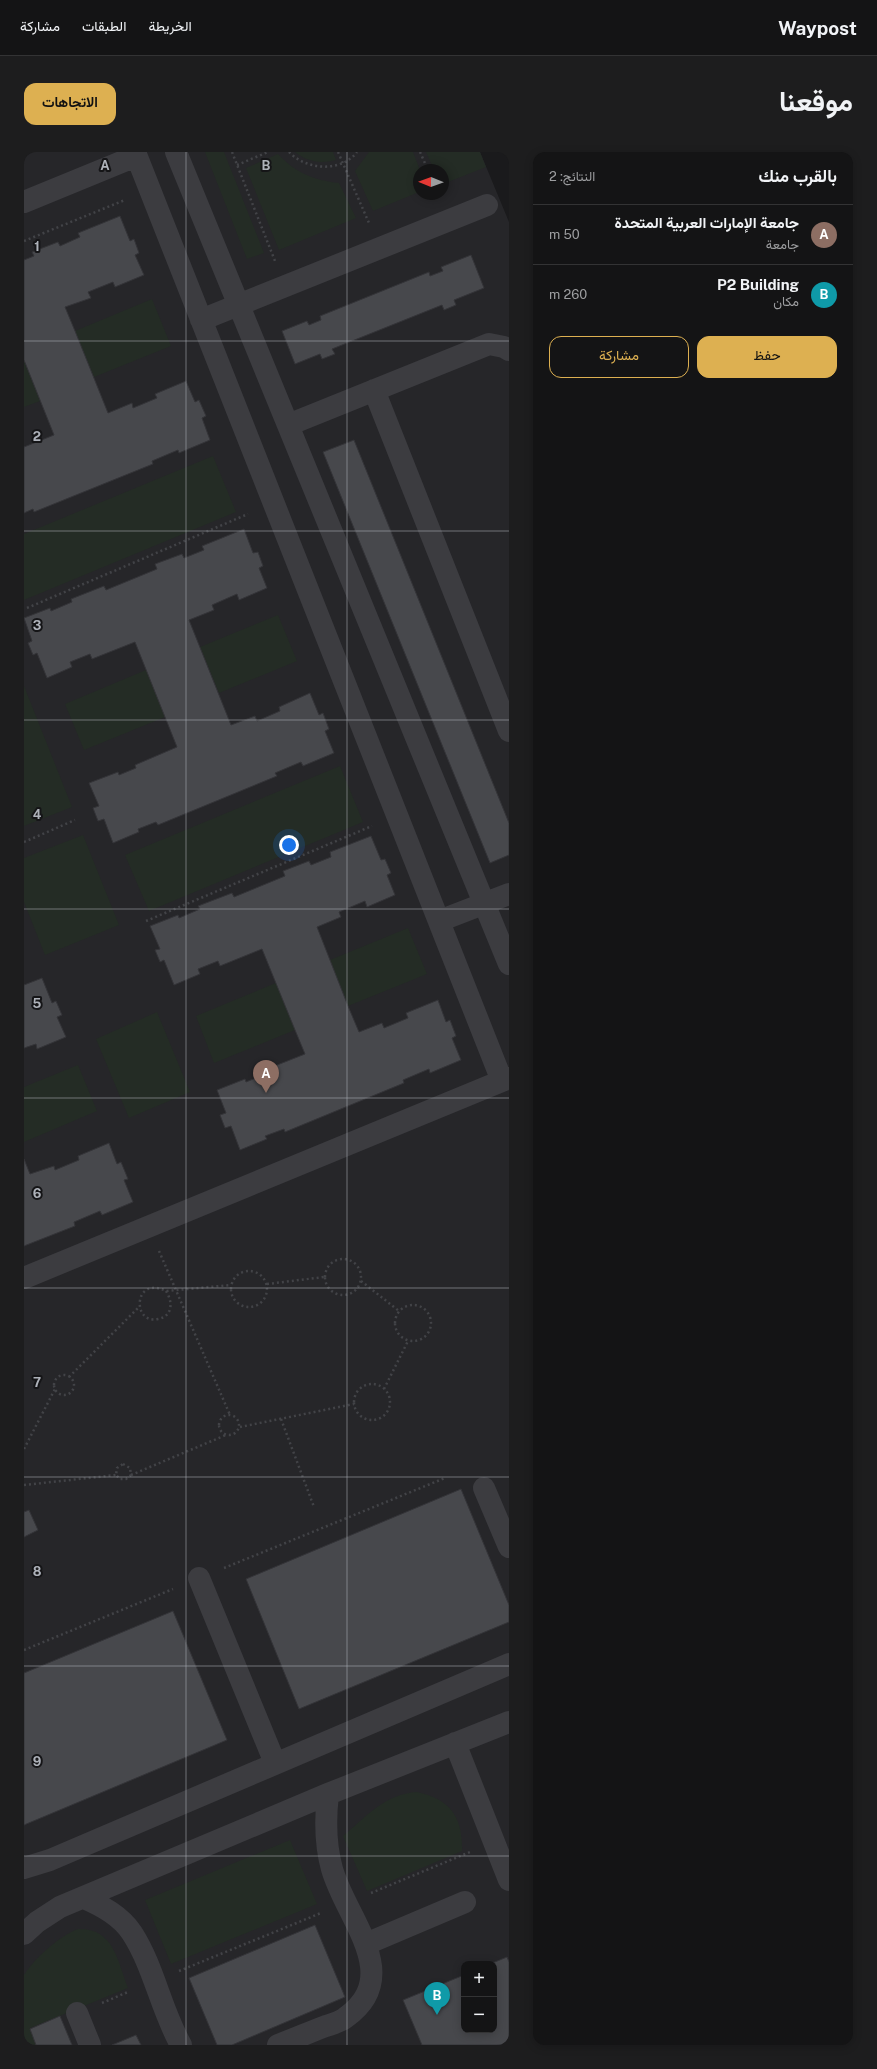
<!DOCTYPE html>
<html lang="ar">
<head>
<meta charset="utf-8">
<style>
  body { margin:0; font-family:"Public Sans",Vazirmatn,sans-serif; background:#1d1d1e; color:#f1f3f6; direction:rtl }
  .controls { position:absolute; right:12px; bottom:12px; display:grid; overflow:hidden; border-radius:8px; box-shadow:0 2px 10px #0003 }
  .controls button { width:36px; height:36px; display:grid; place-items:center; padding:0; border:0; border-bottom:1px solid #333334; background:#141415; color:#f1f3f6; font:20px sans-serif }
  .compass { position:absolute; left:389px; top:12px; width:36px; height:36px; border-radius:50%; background:#141415; box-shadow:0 2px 10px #0003; rotate:271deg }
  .you { position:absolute; left:265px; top:693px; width:14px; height:14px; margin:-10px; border:3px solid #fff; border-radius:50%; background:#1a73e8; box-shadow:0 0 0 6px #1a73e833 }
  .badge { display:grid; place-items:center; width:26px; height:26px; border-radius:50%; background:#ddb051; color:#fff; font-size:13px; font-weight:700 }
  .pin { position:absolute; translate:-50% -33px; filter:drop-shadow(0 1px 2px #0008) }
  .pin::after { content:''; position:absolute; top:21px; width:14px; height:12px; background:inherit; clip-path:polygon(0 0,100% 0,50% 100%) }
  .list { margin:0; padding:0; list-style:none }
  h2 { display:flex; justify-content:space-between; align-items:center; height:52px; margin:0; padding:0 16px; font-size:17px }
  h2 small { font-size:13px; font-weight:400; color:#9d9ea0 }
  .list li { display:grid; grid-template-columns:26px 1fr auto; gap:12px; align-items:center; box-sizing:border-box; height:60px; padding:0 16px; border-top:1px solid #333334 }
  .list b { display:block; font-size:15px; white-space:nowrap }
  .list p { margin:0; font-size:13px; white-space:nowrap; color:#9d9ea0 }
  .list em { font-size:13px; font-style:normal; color:#9d9ea0 }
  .actions { display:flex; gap:8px; padding:12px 16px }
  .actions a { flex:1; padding:9px 0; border:1px solid #ddb051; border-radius:12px; text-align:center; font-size:14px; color:#ddb051 }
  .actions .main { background:#ddb051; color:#111 }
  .map { position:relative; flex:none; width:485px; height:1893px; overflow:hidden; direction:ltr; border-radius:12px }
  header { display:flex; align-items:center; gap:24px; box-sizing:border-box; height:56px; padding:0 20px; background:#141415; border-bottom:1px solid #333334 }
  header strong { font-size:19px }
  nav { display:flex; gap:22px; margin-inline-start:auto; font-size:14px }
  .intro { display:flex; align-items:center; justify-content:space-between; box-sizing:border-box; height:96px; padding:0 24px }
  h1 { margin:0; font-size:28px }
  .button { padding:10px 18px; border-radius:12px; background:#ddb051; color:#111; font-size:14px; font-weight:700 }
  main { display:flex; gap:24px; padding:0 24px }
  aside { flex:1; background:#141415; border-radius:12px; box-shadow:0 2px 10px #0003 }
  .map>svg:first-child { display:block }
  .built { fill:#262629; fill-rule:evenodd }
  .green { fill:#242c25 }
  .building { fill:#47484c; stroke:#343438 }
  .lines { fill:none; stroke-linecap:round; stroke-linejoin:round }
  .path { stroke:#424347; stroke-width:2.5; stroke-dasharray:2 3; stroke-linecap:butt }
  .minor { stroke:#3c3c40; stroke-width:22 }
  .grid { fill:none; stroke:#aeb2ba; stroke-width:1; stroke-opacity:0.55 }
  .grid-label { font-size:13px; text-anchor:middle; font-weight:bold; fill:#aeb2ba; stroke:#151517; stroke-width:4; stroke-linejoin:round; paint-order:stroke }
</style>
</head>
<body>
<header>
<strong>Waypost</strong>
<nav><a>الخريطة</a><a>الطبقات</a><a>مشاركة</a></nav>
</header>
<div class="intro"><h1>موقعنا</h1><a class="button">الاتجاهات</a></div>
<main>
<aside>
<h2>بالقرب منك<small>النتائج: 2</small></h2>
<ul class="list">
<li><span class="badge" style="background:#8d6e63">A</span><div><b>جامعة الإمارات العربية المتحدة</b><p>جامعة</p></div><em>50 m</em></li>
<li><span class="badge" style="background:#0f9aa8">B</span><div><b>P2 Building</b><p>مكان</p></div><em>260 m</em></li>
</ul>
<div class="actions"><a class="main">حفظ</a><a>مشاركة</a></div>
</aside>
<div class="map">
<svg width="485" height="1893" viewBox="0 0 485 1893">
  <rect width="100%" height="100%" fill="#1a1a1c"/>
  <!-- built -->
  <path class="built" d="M0,0H456L485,70V1893H0ZM395,18H419V42H395ZM440,1812H470V1878H440Z"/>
  <!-- green -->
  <path class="green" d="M181,0H200L240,101L223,107Z
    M271,0H309L312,8C296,12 284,10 271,0Z
    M345,0H389L396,18L395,40L349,59L331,19Z
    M402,0H456L462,15L419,32V18H410Z
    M254,2C272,21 289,28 315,31L332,66L255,98L222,16Z
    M128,147L147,194L70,225L51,179Z
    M0,209L16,249L0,255Z
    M189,304L212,360L0,448V382Z
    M254,463L273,509L195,541L176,495Z
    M122,518L141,565L60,598L41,552Z
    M0,534L48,655L0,674Z
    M316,614L339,670L125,759L101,703Z
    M59,683L95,773L21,803L0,750V706Z
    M384,776L403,822L324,854L306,808Z
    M252,831L271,878L190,911L172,864Z
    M133,860L166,940L105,966L72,887Z
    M54,913L73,959L0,990V935Z
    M393,1640C426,1647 439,1665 438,1699L343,1739L319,1684C343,1664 361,1642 393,1640Z
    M266,1688L293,1752L147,1812L121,1748Z
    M54,1777C90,1776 93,1808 104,1836L6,1876L12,1893H0V1823C10,1807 35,1784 54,1777Z"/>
  <!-- building -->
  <path class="building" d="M96,64L106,89L110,87L115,101L111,103L120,123L91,135L89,130L64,140L67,146L41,155L51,179L84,261L108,251L109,256L133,246L131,242L162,229L171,250L175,248L182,264L178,266L186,288L155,301L154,298L128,309L129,312L10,360L9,357L0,361V295L30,283L0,208V108L10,104L8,100L34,90L36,94L56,85L54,81Z
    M447,103L460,136L430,148L432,153L420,158L418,153L308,197L311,202L298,207L296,202L271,212L258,179L283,169L285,173L297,168L296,164L405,120L406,124L419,119L417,115Z
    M330,288L485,671V703L466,711L299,300Z
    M220,377L229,401L234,400L239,414L235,416L243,436L215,448L213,442L188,453L190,458L165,468L207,573L231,564L233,569L256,559L255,555L286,541L295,563L299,561L305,577L301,579L310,601L279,614L277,610L251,621L253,624L134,673L132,670L114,677L115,680L89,691L80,667L74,669L69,656L75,654L65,631L94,620L95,623L112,616L111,613L153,595L111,490L68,507L66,502L46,510L48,515L23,526L13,501L9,503L4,491L8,489L0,466L26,456L27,459L48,450L47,447L80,434L82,438L133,417L131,412L158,402L160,406L180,398L178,394Z
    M347,684L357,708L361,707L367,721L363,723L371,743L343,755L341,749L315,760L317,765L293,775L324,854L335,880L358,871L360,876L384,866L382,861L414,848L422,870L426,868L432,884L428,886L437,908L406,921L405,917L379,928L380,931L261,980L260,977L241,984L243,987L216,998L207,974L201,976L196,963L202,961L193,938L221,927L222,930L239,923L238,919L281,902L271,878L238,797L196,814L194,809L174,817L176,822L150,833L140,808L136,810L131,798L136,797L126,774L154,763L155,766L176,757L174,754L208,741L210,745L261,724L259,719L285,709L287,713L307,705L306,700Z
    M18,826L28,851L32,849L38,863L33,865L42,885L13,897L12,892L0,896V833Z
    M85,991L93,1012L97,1010L104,1027L100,1028L109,1050L78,1063L76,1059L50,1070L51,1074L0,1094V1007L6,1022L30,1014L31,1018L55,1008L54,1004Z
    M437,1337L485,1453V1470L275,1557L222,1427Z
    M5,1358L14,1378L0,1385V1360Z
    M149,1459L203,1588L0,1673V1521Z
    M291,1773L321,1845L208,1893H193L165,1826Z
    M483,1805L485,1810V1893H398L379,1848L440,1823V1878H470V1812H466Z
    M36,1864L48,1893H12L6,1877Z
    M112,1883L117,1893H88Z"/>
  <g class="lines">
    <!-- path -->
    <path class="path" d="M208,0L251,109
      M265,0C282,18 317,21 333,0
      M314,0L345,71
      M396,0L404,18
      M213,13L244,0
      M0,89L101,48
      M3,456L224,362
      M0,690L51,668
      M122,769L348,674
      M135,1099L206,1263
      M301 1125a18 18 0 1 1 36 0a18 18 0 1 1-36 0Z
      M207 1137a18 18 0 1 1 36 0a18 18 0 1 1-36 0Z
      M337,1129L375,1159
      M243,1132L300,1125
      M142,1139C149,1150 149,1164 134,1167C108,1173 109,1123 142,1139L207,1133
      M371 1171a18 18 0 1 1 36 0a18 18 0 1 1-36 0Z
      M30 1233a10 10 0 1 1 20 0a10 10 0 1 1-20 0Z
      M45,1225L115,1155
      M330 1250a18 18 0 1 1 36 0a18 18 0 1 1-36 0Z
      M360,1237L384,1189
      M195 1273a10 10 0 1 1 20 0a10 10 0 1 1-20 0Z
      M257,1267L290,1355
      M216,1275L330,1252
      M0,1297L31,1237
      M99,1312L106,1316L107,1323L102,1327H96L92,1323L93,1316Z
      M107,1323L202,1283
      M0,1333L92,1323
      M200,1416L421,1326
      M0,1498L149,1437
      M347,1741L446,1700
      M155,1819L297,1761
      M78,1851L104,1840"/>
    <!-- minor -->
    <path class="minor" d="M111,0L478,929
      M152,0L485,812
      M0,50L112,4
      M177,168L463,53
      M350,238L485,579
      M264,273L465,192L480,195L485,198
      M415,769L485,742
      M0,1126L485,926
      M460,1336L485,1395
      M175,1426L251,1611
      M431,1591L485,1728
      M0,1716L26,1708L485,1512
      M60,1746C78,1754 97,1764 108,1781C130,1815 137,1858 157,1893
      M0,1782L13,1770L36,1755L304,1642L485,1570
      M342,1792L441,1750
      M53,1861L66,1893
      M254,1893C270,1887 286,1880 302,1874C308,1872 316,1870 321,1866C381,1824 322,1767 308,1717C301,1692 301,1668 304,1642"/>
  </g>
  <!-- grid -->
  <path class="grid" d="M162,0V1893M323,0V1893M0,189H485M0,379H485M0,568H485M0,757H485M0,946H485M0,1136H485M0,1325H485M0,1514H485M0,1704H485"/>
  <g class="grid-label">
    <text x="81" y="18">A</text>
    <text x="242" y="18">B</text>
    <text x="13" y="99">1</text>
    <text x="13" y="289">2</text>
    <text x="13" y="478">3</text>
    <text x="13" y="667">4</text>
    <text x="13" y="856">5</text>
    <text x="13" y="1046">6</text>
    <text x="13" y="1235">7</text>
    <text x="13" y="1424">8</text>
    <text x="13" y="1614">9</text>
  </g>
</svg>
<div class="controls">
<button>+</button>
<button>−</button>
</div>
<svg class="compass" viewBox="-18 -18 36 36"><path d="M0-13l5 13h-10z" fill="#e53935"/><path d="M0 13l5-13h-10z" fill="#9d9ea0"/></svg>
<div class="you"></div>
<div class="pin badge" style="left:242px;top:941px;background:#8d6e63">A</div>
<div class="pin badge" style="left:413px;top:1863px;background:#0f9aa8">B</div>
</div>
</main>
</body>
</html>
